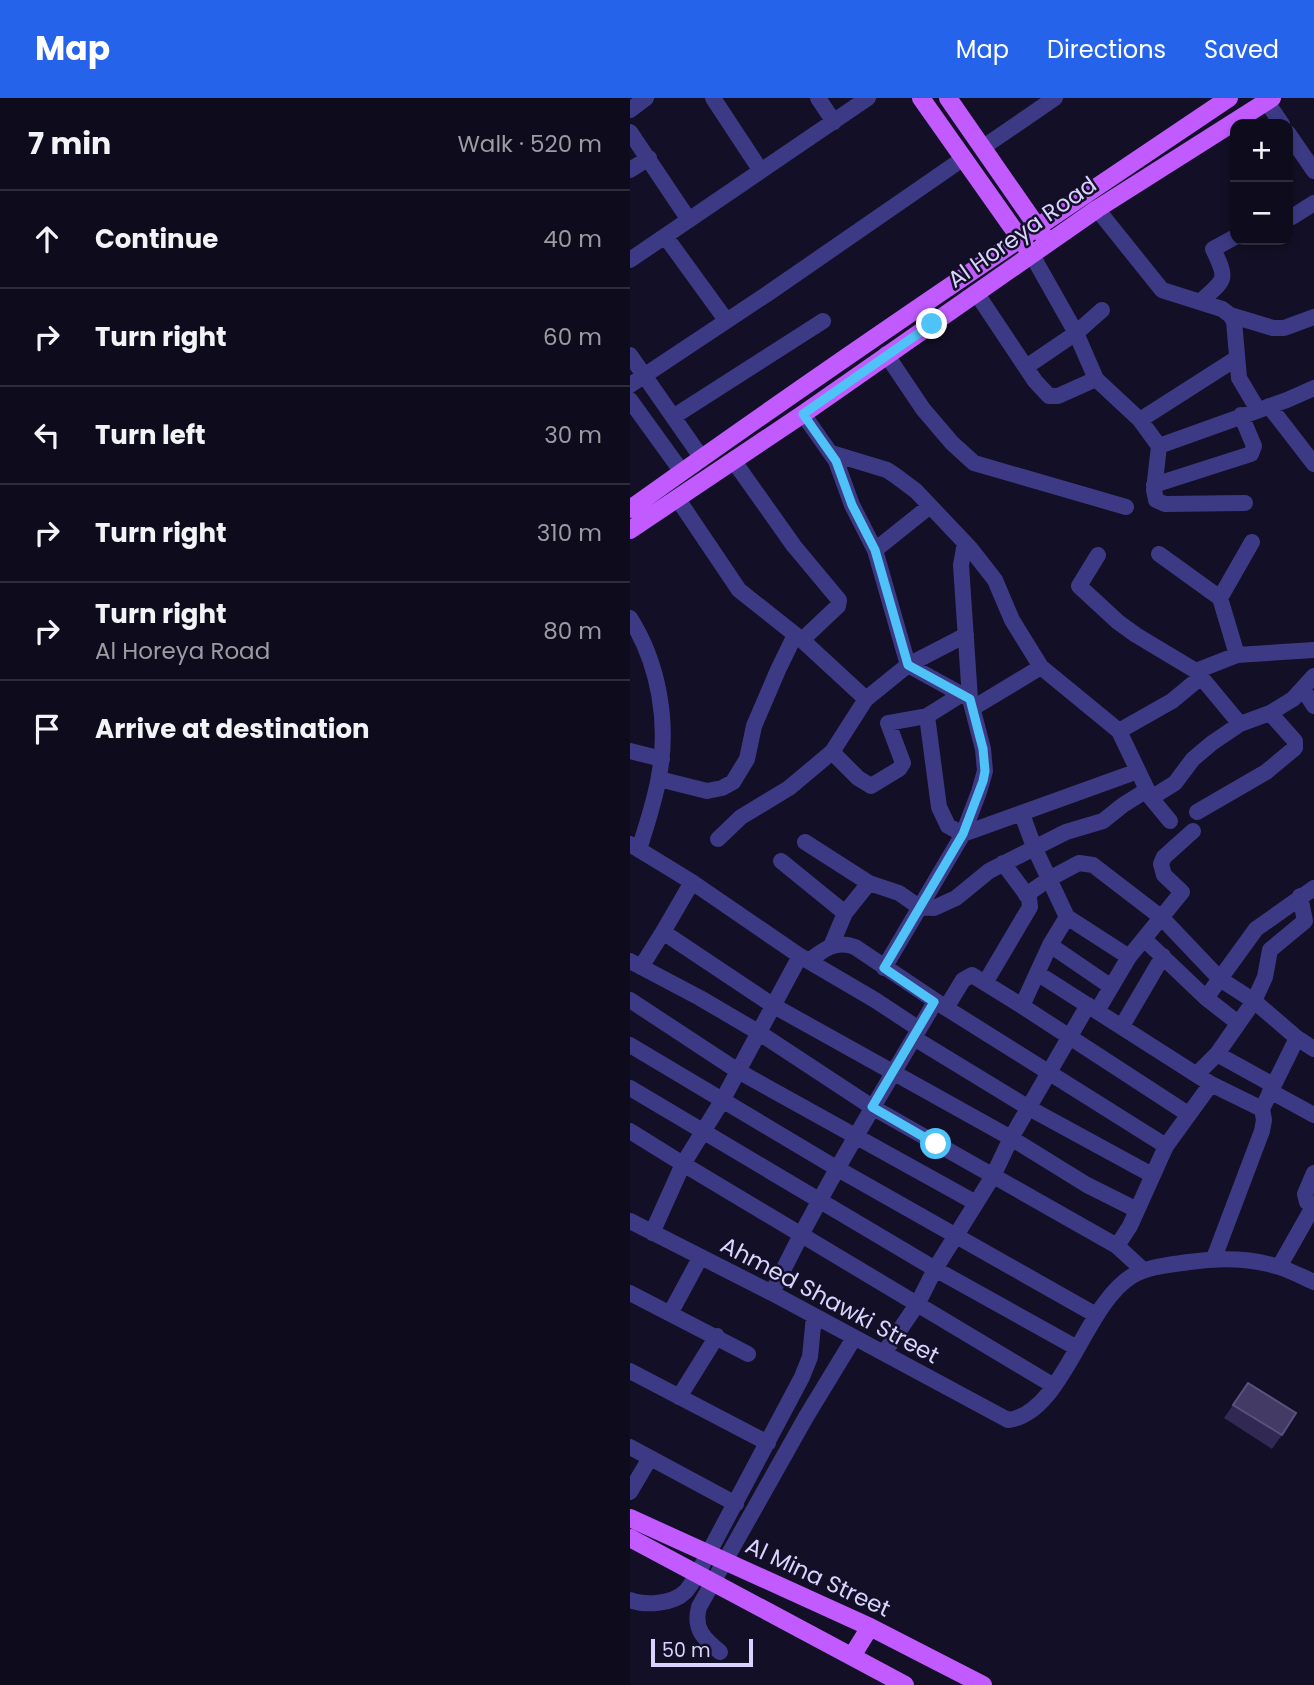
<!DOCTYPE html>
<html lang="en">
<head>
<meta charset="utf-8">
<style>
  body { margin:0; font-family:Poppins,sans-serif; background:#171425; color:#f1f3f6 }
  .controls { position:absolute; right:21px; top:21px; display:grid; overflow:hidden; border-radius:14px; box-shadow:0 4px 10px #0003 }
  .controls button { width:63px; height:63px; display:grid; place-items:center; padding:0; border:0; border-bottom:2px solid #2e2b3b; background:#0e0b1c; color:#f1f3f6; font:35px sans-serif }
  .scale { position:absolute; left:21px; bottom:18px; width:102px; box-sizing:border-box; padding-left:7px; border:4px solid #d9d4ff; border-top:0; font-size:19px; line-height:24px; white-space:nowrap; color:#d9d4ff; -webkit-text-stroke:5px #130f26; paint-order:stroke }
  .stop { position:absolute; width:21px; height:21px; margin:-16px; border:5px solid #4fc3f7; border-radius:50%; background:#fff }
  .stop.end { background:#4fc3f7; border-color:#fff; box-shadow:0 2px 7px #0008 }
  .list { margin:0; padding:0; list-style:none }
  h2 { display:flex; justify-content:space-between; align-items:center; height:91px; margin:0; padding:0 28px; font-size:30px }
  h2 small { font-size:23px; font-weight:400; color:#9b9ba3 }
  .list li { display:grid; grid-template-columns:46px 1fr auto; gap:21px; align-items:center; box-sizing:border-box; height:98px; padding:0 28px; border-top:2px solid #2e2b3b }
  .list b { display:block; font-size:26px; white-space:nowrap }
  .list p { margin:0; font-size:23px; white-space:nowrap; color:#9b9ba3 }
  .list em { font-size:23px; font-style:normal; color:#9b9ba3 }
  .icon { flex:none; width:38px; height:38px; fill:none; stroke:currentColor; stroke-width:2; stroke-linecap:round; stroke-linejoin:round }
  .map { position:relative; flex:none; width:684px; height:1587px; overflow:hidden }
  header { display:flex; align-items:center; gap:42px; box-sizing:border-box; height:98px; padding:0 35px; background:#2563eb; color:#fff }
  header strong { font-size:33px }
  nav { display:flex; gap:38px; margin-inline-start:auto; font-size:24px }
  main { display:flex }
  aside { flex:1; background:#0e0b1c }
  .map>svg:first-child { display:block }
  .lines { fill:none; stroke-linecap:round; stroke-linejoin:round }
  .minor { stroke:#3d3a85; stroke-width:16 }
  .major { stroke:#c25bff; stroke-width:18 }
  .wall { fill:#312854 }
  .building { fill:#433a66; stroke:#5a527e; stroke-width:2 }
  .route { stroke:#4fc3f7; stroke-width:9 }
  .labels { text-anchor:middle; stroke-width:5; stroke-linejoin:round; paint-order:stroke }
  .street-label { font-size:23px; fill:#d9d4ff; stroke:#130f26 }
</style>
</head>
<body>
<header>
<strong>Map</strong>
<nav><a>Map</a><a>Directions</a><a>Saved</a></nav>
</header>
<main>
<aside>
<h2>7 min<small>Walk · 520 m</small></h2>
<ul class="list">
<li><svg class="icon" aria-label="ahead" viewBox="0 0 24 24"><path d="M12 20V5M6 11l6-6 6 6"/></svg><div><b>Continue</b></div><em>40 m</em></li>
<li><svg class="icon" aria-label="right" viewBox="0 0 24 24"><path d="M7 20v-9h11M14 6l5 5-5 5"/></svg><div><b>Turn right</b></div><em>60 m</em></li>
<li><svg class="icon" aria-label="left" viewBox="0 0 24 24"><path d="M17 20v-9H6M10 6l-5 5 5 5"/></svg><div><b>Turn left</b></div><em>30 m</em></li>
<li><svg class="icon" aria-label="right" viewBox="0 0 24 24"><path d="M7 20v-9h11M14 6l5 5-5 5"/></svg><div><b>Turn right</b></div><em>310 m</em></li>
<li><svg class="icon" aria-label="right" viewBox="0 0 24 24"><path d="M7 20v-9h11M14 6l5 5-5 5"/></svg><div><b>Turn right</b><p>Al Horeya Road</p></div><em>80 m</em></li>
<li><svg class="icon" aria-label="arrive" viewBox="0 0 24 24"><path d="M6 21V4h12l-3 4 3 4H6"/></svg><div><b>Arrive at destination</b></div></li>
</ul>
</aside>
<div class="map">
<svg width="684" height="1587" viewBox="0 0 684 1587">
  <rect width="100%" height="100%" fill="#130f26"/>
  <g class="lines">
    <!-- minor -->
    <path class="minor" d="M83,0L131,73
      M188,0L204,24
      M636,3L652,26
      M0,12L16,0
      M0,34L59,122
      M658,35L684,73
      M352,50L425,0
      M0,72L19,60
      M467,111L532,192L592,211L600,217L604,223L609,280L628,312
      M662,119L684,105
      M35,138L96,222
      M402,157L446,235L466,281L510,322L529,348L524,392L526,402L535,406L615,405
      M0,162L238,0
      M347,196L405,283L419,298H428L466,281
      M571,203C596,181 598,182 583,151L605,139
      M600,217L643,230H654L684,219
      M256,256L293,311L322,345L344,365L496,409
      M0,257L71,359
      M396,269L446,235L472,212
      M0,287L140,194L334,60
      M0,302L52,374
      M639,308L684,366
      M173,316L206,363L222,407L245,452L278,567L340,601L353,651L355,673L349,694L333,736L254,870
      M43,319L193,223
      M510,322L607,260
      M529,348L657,302L684,290
      M201,355L257,372L266,378L286,393L340,450L365,482L382,522L411,569L489,633L521,700L540,723
      M103,362L164,448L209,502L208,508L172,542
      M524,387L621,356L624,348L611,317
      M47,400L109,492L172,542L236,601
      M335,445L331,467L340,601
      M245,452L300,408
      M529,456L590,500L607,557
      M468,457L449,488L488,524L506,537L566,573L610,626
      M590,500L622,444
      M0,520C29,566 39,625 29,678C25,703 16,728 9,752
      M566,573L607,557L684,552
      M673,591L684,608
      M343,610L411,569
      M297,618L309,709L318,728L333,736L508,673
      M489,633L542,603L571,579
      M0,653L32,661
      M202,654L228,680L241,688L269,671L273,665L258,625L297,618L332,596
      M29,681L77,693L92,690L103,684L117,661L124,628L148,572L165,537
      M521,700L545,685L563,661L582,645L610,626L640,615L663,601L684,578
      M567,714L636,674L665,650V643L640,615
      M392,716L404,749L437,819L499,859
      M88,741L111,719L159,690L202,654L236,601L278,567L336,537
      M175,744L239,785L269,795L289,809L304,810L326,800L359,773L436,734L473,723L493,707L517,692
      M0,746L62,784L170,858L245,902L289,931
      M151,763L215,815L239,785
      M62,784L33,834L144,908L381,1040L457,1087L507,1112
      M396,797L419,781L449,765L463,767L532,820L590,881L624,903L667,940L684,951
      M437,819L420,847L392,908L558,1016
      M514,841L576,900L608,925
      M420,847L480,888
      M201,848L215,815
      M0,863L70,900L128,934L242,1009L487,1148L513,1172
      M179,863C194,851 206,842 225,849L316,910L333,882L342,877L392,908
      M11,869L33,834
      M407,875L581,986L632,1011
      M355,885L400,809L399,800L373,765
      M576,900L626,831L684,790
      M0,902L108,973L346,1105
      M316,910L536,1048
      M467,913L499,859L552,794L534,777L531,766L534,759L563,733
      M492,928L533,858
      M284,940L399,1010L522,1077
      M0,947L208,1071L466,1217
      M587,956L643,987
      M567,976L587,956L624,903L635,879L640,852L675,823L670,798
      M0,990L305,1171L447,1250
      M640,993L684,1017
      M0,1033L53,1066L424,1288
      M684,1075L675,1096L677,1104L684,1109
      M0,1123L142,1195L378,1322C433,1316 454,1207 502,1178C519,1168 539,1167 559,1164C588,1160 621,1160 649,1169C661,1173 673,1179 684,1184
      M22,1135L53,1066L92,1003L170,858
      M487,1148L500,1128L536,1048L581,986
      M584,1160L632,1033L634,1022L632,1011L667,940
      M649,1169L683,1109
      M0,1195L118,1256
      M142,1195C190,1094 249,1000 305,904
      M41,1214L70,1160
      M254,1255L288,1205L305,1171L363,1078L381,1040L458,907
      M0,1273L138,1345
      M49,1299L87,1238
      M0,1349L106,1406
      M0,1394L20,1360
      M0,1502C15,1508 43,1506 55,1494C60,1489 64,1481 68,1475L172,1279L180,1259L184,1218
      M90,1554C74,1541 63,1531 69,1509L176,1319L224,1240"/>
    <!-- major -->
    <path class="major" d="M291,0L396,149
      M318,0L413,137
      M0,411C197,270 398,135 599,0
      M0,432L173,316L467,111L642,0
      M0,1420L240,1529L353,1587
      M0,1440L275,1587
      M222,1558L240,1529"/>
  </g>
  <!-- wall -->
  <path class="wall" d="M618,1285L652,1337L642,1351L594,1320Z"/>
  <!-- building -->
  <path class="building" d="M618,1285L666,1315L652,1337L603,1307Z"/>
  <g class="lines">
    <!-- route -->
    <path class="route" d="M302,226L173,316L206,363L222,407L245,452L278,567L340,601L353,651L355,673L353,683L333,736L254,870L304,904L242,1009L306,1046"/>
  </g>
  <g class="labels">
    <!-- street labels -->
    <g class="street-label">
      <text transform="translate(392 134) rotate(-35)" y="8">Al Horeya Road</text>
      <text transform="translate(200 1202) rotate(28)" y="8">Ahmed Shawki Street</text>
      <text transform="translate(188 1479) rotate(25)" y="8">Al Mina Street</text>
    </g>
  </g>
</svg>
<div class="controls">
<button>+</button>
<button>−</button>
</div>
<div class="scale">50 m</div>
<div class="stop" style="left:306px;top:1046px"></div>
<div class="stop end" style="left:302px;top:226px"></div>
</div>
</main>
</body>
</html>
